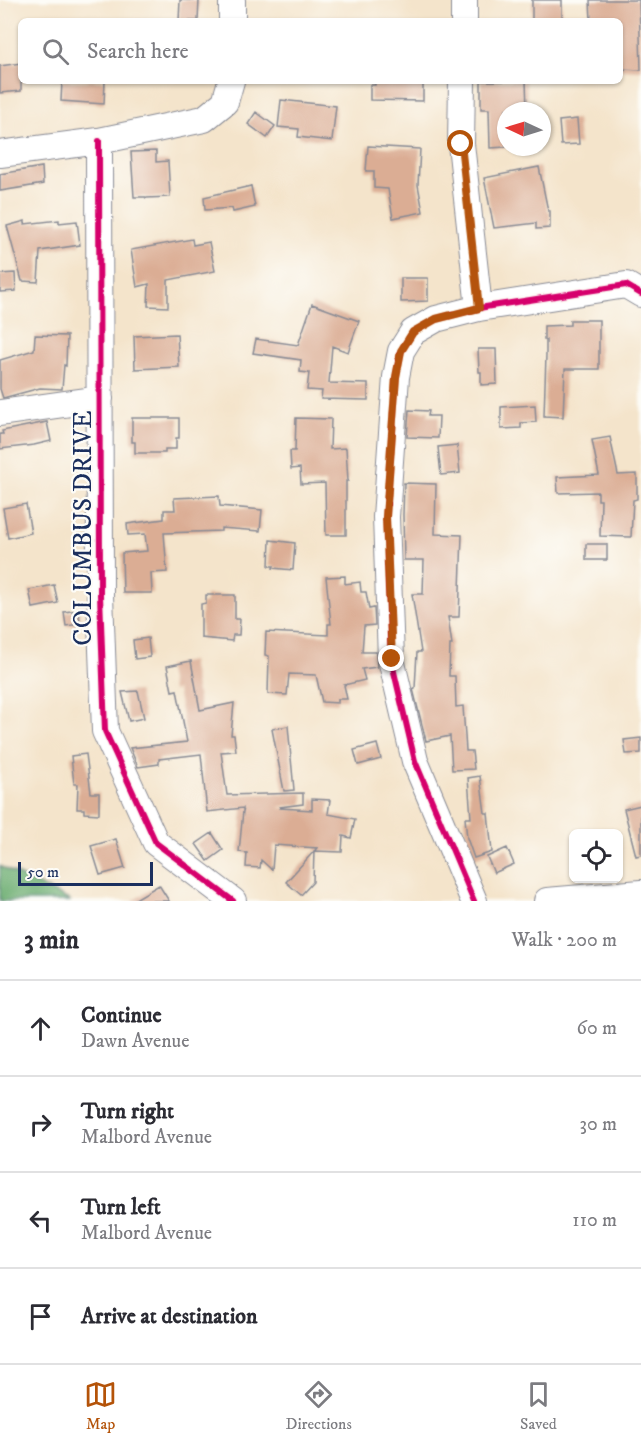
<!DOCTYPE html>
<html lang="en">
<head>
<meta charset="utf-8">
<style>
  body { margin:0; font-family:"IM FELL DW Pica",serif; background:#f2f2f3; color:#2b2b33 }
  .controls { position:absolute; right:18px; bottom:18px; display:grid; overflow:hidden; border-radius:9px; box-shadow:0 2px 4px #0004 }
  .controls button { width:54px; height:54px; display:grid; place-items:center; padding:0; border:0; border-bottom:2px solid #e1e1e2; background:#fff; color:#2b2b33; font:30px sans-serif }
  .compass { position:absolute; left:497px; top:102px; width:54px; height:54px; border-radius:50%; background:#fff; box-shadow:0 2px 4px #0004; rotate:274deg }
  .scale { position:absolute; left:18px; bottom:15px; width:135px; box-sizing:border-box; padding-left:6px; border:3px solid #1b2f5e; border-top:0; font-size:16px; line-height:21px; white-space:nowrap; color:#1b2f5e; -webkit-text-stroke:4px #fdfcf7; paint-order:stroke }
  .stop { position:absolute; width:18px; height:18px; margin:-14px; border:4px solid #b45309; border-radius:50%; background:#fff }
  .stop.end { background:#b45309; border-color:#fff; box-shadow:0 2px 6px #0008 }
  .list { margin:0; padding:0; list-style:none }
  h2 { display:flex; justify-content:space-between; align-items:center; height:78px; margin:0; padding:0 24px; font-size:26px }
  h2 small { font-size:20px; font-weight:400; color:#7c7c81 }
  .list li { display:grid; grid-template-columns:39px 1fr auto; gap:18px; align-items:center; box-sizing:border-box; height:96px; padding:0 24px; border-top:2px solid #e1e1e2 }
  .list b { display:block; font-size:22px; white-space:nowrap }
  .list p { margin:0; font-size:20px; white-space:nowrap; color:#7c7c81 }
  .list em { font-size:20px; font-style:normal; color:#7c7c81 }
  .icon { flex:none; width:33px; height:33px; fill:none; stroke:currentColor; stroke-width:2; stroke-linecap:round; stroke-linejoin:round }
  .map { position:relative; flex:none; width:641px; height:901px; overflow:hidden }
  .search { position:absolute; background:#fff; box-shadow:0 2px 4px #0004; left:18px; right:18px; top:18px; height:66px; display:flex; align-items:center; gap:15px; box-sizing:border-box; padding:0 21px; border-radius:9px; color:#7c7c81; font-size:22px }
  .sheet { height:462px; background:#fff }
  nav { display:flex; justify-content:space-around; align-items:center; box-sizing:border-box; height:84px; border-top:2px solid #e1e1e2; background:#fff; font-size:16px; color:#7c7c81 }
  nav a { display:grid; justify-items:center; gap:3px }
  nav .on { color:#b45309 }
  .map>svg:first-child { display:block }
  .forest { fill:#6cad71; stroke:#446e68; stroke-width:1.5 }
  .building { fill:#dbad94 }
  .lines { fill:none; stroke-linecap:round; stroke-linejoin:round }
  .minor-casing { stroke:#888a94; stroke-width:28 }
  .minor { stroke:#fff; stroke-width:26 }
  .cycleway-casing { stroke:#fdfcf7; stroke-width:10 }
  .cycleway { stroke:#d6006c; stroke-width:6 }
  .route { stroke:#b45309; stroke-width:8 }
  .labels { text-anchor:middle; stroke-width:4.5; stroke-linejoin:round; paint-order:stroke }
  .street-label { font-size:26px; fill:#1b2f5e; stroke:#fdfcf7 }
</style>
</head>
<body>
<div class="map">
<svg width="641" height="901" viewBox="0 0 641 901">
  <rect width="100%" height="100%" fill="#fdfcf7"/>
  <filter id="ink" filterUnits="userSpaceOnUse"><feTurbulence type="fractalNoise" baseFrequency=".0167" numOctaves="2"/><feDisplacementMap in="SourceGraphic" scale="12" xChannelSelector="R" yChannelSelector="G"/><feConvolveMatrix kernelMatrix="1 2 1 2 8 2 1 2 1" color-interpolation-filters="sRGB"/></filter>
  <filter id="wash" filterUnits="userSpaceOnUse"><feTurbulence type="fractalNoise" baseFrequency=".008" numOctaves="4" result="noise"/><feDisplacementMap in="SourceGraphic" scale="24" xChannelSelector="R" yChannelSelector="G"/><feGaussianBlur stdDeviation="1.35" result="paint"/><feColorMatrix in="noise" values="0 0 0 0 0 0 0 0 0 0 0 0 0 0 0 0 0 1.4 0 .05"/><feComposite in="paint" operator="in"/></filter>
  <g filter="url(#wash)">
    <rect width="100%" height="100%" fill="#f4e4cb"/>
    <!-- forest -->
    <path class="forest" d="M0,866L71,901H0Z"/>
    <g id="blocks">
      <!-- building -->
      <path class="building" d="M180,0H199L198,21H179Z
        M532,0H562V21H532Z
        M590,0H639L641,70L620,69V21H591Z
        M21,63V91L0,93V66Z
        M62,81H105L104,104L61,101Z
        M375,81H423V101L370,100V85H375Z
        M481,81H526L527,109H506V147L490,148L489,109H481Z
        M281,100L336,106L332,141L298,137L299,129L278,127Z
        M256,112L275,126L267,138L248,124Z
        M577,119L579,144L561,145L559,121Z
        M368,146L420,149L418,185L423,212L393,218L388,189L374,188V171H366Z
        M156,151V162L168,161L170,197L146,198V197H134L131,152Z
        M42,167L43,184L0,191V174Z
        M539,167L548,211H550V228L536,229V223L494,228L484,178Z
        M251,186L255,207L233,212L232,208L205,210L204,197Z
        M59,220V223L77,221L80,245L40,251L38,282L22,281L7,226L25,221V224Z
        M192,239L193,245L209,242L215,271L168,280V307L148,306L149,284L137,287L131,250Z
        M15,273L16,291L0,292V274Z
        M401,278H428V301L401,302Z
        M312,304L359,321L348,352L332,346L329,383L368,384V400L321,399L322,391L307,390L309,373L300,372L301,360L253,353L256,339L298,345Z
        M570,320H599V369H565L563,417L544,416L546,355V340H544V326L570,325Z
        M177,334L179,367L135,369L134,336Z
        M35,335L67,336L66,366L64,365L62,389L40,388L3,398L0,389V360L34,350Z
        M478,349H496L497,384L481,385V372H479Z
        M535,405L536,422L521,423V428L501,429V407Z
        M409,410L429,411L428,416H439L438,438L407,437Z
        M132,418H179V438H176V449H165V453H135V442H132Z
        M296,418L331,419L330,449L346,448L348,481H346V535H326L325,483L301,484L300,468L291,469L290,451H295Z
        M47,422L51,441L34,445L0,449V434H3L2,431Z
        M610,437L618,475L637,474V499L633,500L631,537L600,536L601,500H598V492L558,493L557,477L599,475L592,440Z
        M457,445L460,473L441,475L438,447Z
        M404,483L436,484L435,534L462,535L459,617H448L452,645H450L449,676H455L456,707L463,706L466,751H472L474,769L452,770L450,736L426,741L413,689L415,688L417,652H421L412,594H423L424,560H404L403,515Z
        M219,496L220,506L262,510L260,531L221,528V531L164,533L167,572L151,573L152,593H123L122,553L147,551L145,534L128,535L127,524L164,519V510H175L174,498Z
        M26,504L31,533L8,538L3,508Z
        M270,540L295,543L293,570L273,568L274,566H269Z
        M586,544H607V560H586Z
        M345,576V584L360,582L361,592H366L369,609L374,608L375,625L364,626L362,652H376L377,667L362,669L365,680L344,685L347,699H338V703L322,702L316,675L289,674L287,695L268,694L269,656L265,655L266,632L328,635V624H331L326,577Z
        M54,585L58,603L33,608L29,590Z
        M206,595H235V619H240L239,635H233L232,641L201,638V604L206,603Z
        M79,610L80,624L66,626L64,612Z
        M148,638L150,657L135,659L133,640Z
        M191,661L200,710L234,703L231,735H234L236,751L221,752L227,795L303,793V804L280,807V808L312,810V799L330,800L328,814L355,819L351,838L343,836L342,852L314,851L313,882L301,895L286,882L317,848L274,845L272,870L261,860L260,868L246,867L247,853L239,852L243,811L244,810L243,811V808L207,812L201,754L159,759V764L138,767L130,748L187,742L177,690L172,691L167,666Z
        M138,691L144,718L129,721L122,692Z
        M288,726L294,790L284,791L272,729Z
        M641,738V753L626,754L624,740Z
        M377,744L381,759L358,765L354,750Z
        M86,754L91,793H99V814L84,813V809H77L78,784H74L71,756Z
        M480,776L485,813H488L492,852L474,858L467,838L465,818H471L468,778Z
        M641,805V855L636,856L624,809Z
        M212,833L223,850L208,861L196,844Z
        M116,839L125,868L100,875L91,846Z
        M507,848L514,864L494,873L487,857Z
        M159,885L169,901H132Z"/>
    </g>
  </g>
  <g filter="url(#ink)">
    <use href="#blocks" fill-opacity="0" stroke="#888a94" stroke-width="1.5"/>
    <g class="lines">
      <!-- minor casing -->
      <g class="minor-casing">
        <path id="minor" d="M232,0V21
          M464,21V0
          M462,81L461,144L479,308
          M99,141L100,595L105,731L156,843L233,901
          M0,154L99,141L204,119L225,102L231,81
          M0,413L100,399
          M474,901L415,761L391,659L386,517L396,377L401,351L413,332L436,319L479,308L626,285L641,294
          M547,901L641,893"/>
      </g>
      <!-- minor -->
      <use href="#minor" class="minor"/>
      <!-- cycleway casing -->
      <g class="cycleway-casing">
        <path id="cycleway" d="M99,141L100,595L105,731L156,843L233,901
          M474,901L415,761L391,659L386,517L396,377L401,351L413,332L436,319L479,308L626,285L641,294"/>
      </g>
      <!-- cycleway -->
      <use href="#cycleway" class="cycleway"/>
    </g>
  </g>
  <g class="lines" filter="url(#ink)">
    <!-- route -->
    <path class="route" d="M392,659L386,517L396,377L401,351L413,332L436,319L479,308L461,144"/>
  </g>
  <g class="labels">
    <!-- street labels -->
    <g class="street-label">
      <text transform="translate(82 528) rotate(-90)" y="9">COLUMBUS DRIVE</text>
    </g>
  </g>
</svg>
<div class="controls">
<button><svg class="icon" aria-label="locate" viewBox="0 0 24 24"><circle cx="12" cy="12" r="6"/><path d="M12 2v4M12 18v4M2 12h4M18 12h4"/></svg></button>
</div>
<svg class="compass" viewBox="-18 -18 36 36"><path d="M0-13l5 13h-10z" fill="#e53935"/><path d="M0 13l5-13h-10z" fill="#7c7c81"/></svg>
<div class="scale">50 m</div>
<div class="stop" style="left:461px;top:144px"></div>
<div class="stop end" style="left:392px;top:659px"></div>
<div class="search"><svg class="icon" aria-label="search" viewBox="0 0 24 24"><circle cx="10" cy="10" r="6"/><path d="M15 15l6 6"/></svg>Search here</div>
</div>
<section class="sheet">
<h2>3 min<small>Walk · 200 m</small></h2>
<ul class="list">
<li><svg class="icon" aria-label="ahead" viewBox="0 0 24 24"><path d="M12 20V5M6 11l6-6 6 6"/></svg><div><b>Continue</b><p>Dawn Avenue</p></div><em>60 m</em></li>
<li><svg class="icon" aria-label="right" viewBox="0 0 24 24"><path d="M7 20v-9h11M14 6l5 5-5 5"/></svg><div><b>Turn right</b><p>Malbord Avenue</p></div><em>30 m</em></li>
<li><svg class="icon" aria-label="left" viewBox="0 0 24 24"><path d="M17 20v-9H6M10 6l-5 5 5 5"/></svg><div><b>Turn left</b><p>Malbord Avenue</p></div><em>110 m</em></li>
<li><svg class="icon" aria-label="arrive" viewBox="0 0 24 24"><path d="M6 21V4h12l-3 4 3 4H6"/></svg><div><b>Arrive at destination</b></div></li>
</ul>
</section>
<nav>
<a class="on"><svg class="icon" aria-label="map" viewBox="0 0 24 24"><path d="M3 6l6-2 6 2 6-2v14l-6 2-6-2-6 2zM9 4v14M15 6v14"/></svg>Map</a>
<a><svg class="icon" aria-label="directions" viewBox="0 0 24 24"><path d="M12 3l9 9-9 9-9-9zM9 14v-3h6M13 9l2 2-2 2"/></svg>Directions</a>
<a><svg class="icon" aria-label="saved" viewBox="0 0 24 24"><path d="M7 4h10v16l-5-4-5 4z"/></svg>Saved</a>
</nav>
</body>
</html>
